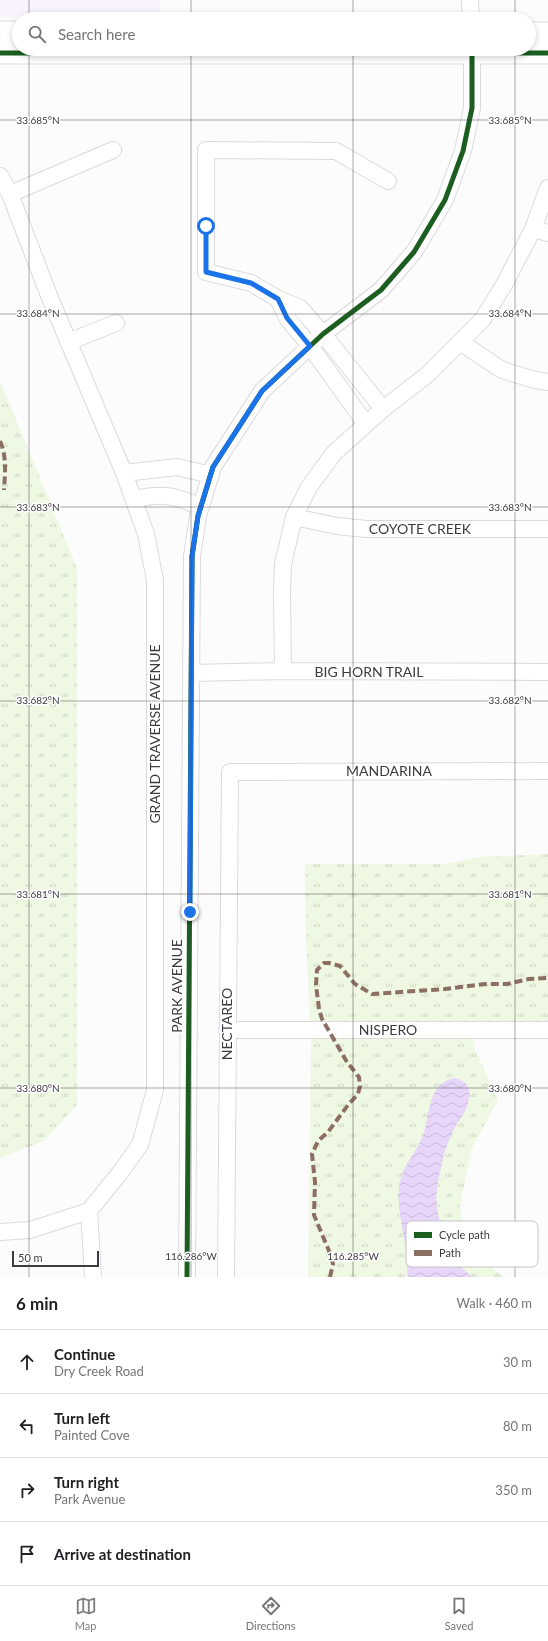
<!DOCTYPE html>
<html lang="en">
<head>
<meta charset="utf-8">
<style>
  body { margin:0; font-family:Lato,sans-serif; background:#f6f6f6; color:#202124 }
  .scale { position:absolute; left:12px; bottom:10px; width:87px; box-sizing:border-box; padding-left:4px; border:2px solid #3d3a40; border-top:0; font-size:11px; line-height:14px; white-space:nowrap; color:#3d3a40; -webkit-text-stroke:3px #fff; paint-order:stroke }
  .stop { position:absolute; width:12px; height:12px; margin:-9px; border:3px solid #1a73e8; border-radius:50%; background:#fff }
  .stop.end { background:#1a73e8; border-color:#fff; box-shadow:0 1px 4px #0008 }
  .list { margin:0; padding:0; list-style:none }
  h2 { display:flex; justify-content:space-between; align-items:center; height:52px; margin:0; padding:0 16px; font-size:17px }
  h2 small { font-size:13px; font-weight:400; color:#757577 }
  .list li { display:grid; grid-template-columns:26px 1fr auto; gap:12px; align-items:center; box-sizing:border-box; height:64px; padding:0 16px; border-top:1px solid #e0e0e0 }
  .list b { display:block; font-size:15px; white-space:nowrap }
  .list p { margin:0; font-size:13px; white-space:nowrap; color:#757577 }
  .list em { font-size:13px; font-style:normal; color:#757577 }
  .icon { flex:none; width:22px; height:22px; fill:none; stroke:currentColor; stroke-width:2; stroke-linecap:round; stroke-linejoin:round }
  .map { position:relative; flex:none; width:548px; height:1277px; overflow:hidden }
  .search { position:absolute; background:#fff; box-shadow:0 2px 6px #0003; left:12px; right:12px; top:12px; height:44px; display:flex; align-items:center; gap:10px; box-sizing:border-box; padding:0 14px; border-radius:22px; color:#757577; font-size:15px }
  .sheet { height:308px; background:#fff }
  nav { display:flex; justify-content:space-around; align-items:center; box-sizing:border-box; height:56px; border-top:1px solid #e0e0e0; background:#fff; font-size:11px; color:#757577 }
  nav a { display:grid; justify-items:center; gap:2px }
  nav .on { color:#807e82 }
  .map>svg:first-child { display:block }
  .built { fill:#f8f3fe }
  .grass { fill:url(#grass-tufts) }
  .water { fill:url(#water-waves) }
  .lines { fill:none; stroke-linecap:round; stroke-linejoin:round }
  .minor-casing { stroke:#dbd9dd; stroke-width:18 }
  .major-casing { stroke:#dbd9dd; stroke-width:23 }
  .minor { stroke:#fff; stroke-width:16 }
  .major { stroke:#fff; stroke-width:21 }
  .quiet { stroke:#8d6e63; stroke-width:4; stroke-dasharray:8 4; stroke-linecap:butt }
  .cycleway-casing { stroke:#fff; stroke-width:8 }
  .cycleway { stroke:#1b5e20; stroke-width:5 }
  .route { stroke:#1a73e8; stroke-width:5 }
  .ticks { fill:none; stroke:#3d3a40; stroke-width:1; stroke-opacity:0.45 }
  .labels { text-anchor:middle; stroke-width:3; stroke-linejoin:round; paint-order:stroke }
  .street-label { font-size:14px; fill:#3d3a40; stroke:#fff }
  .key { fill:#fff; stroke:#c5c4c6; stroke-width:1 }
  .key-label { font-size:11px; fill:#3d3a40 }
  .ticks-label { font-size:10px; text-anchor:middle; fill:#3d3a40; stroke:#fff; stroke-width:3; stroke-linejoin:round; paint-order:stroke }
</style>
</head>
<body>
<div class="map">
<svg width="548" height="1277" viewBox="0 0 548 1277">
  <defs>
    <pattern id="grass-tufts" width="24" height="20" patternUnits="userSpaceOnUse"><rect width="24" height="20" fill="#eef8e2"/><path d="M3 7l-1-3M5 7V3M7 7l1-3M15 17l-1-3M17 17v-4M19 17l1-3" fill="none" stroke="#cdd5c3"/></pattern>
    <pattern id="water-waves" width="16" height="10" patternUnits="userSpaceOnUse"><rect width="16" height="10" fill="#e7d6fa"/><path d="M0 5q4-4 8 0t8 0" fill="none" stroke="#c7b8d7"/></pattern>
  </defs>
  <rect width="100%" height="100%" fill="#fcfcfd"/>
  <!-- built -->
  <path class="built" d="M0,0H160V17H0Z"/>
  <!-- grass -->
  <path class="grass" d="M0,381L77,568V1105L44,1141L0,1158Z
    M548,854V1022L475,1023L474,1047L498,1100L471,1150L460,1206L464,1228L483,1258L496,1272L505,1277H308L311,1044L306,937L305,864H445L480,857Z"/>
  <!-- water -->
  <path class="water" d="M455,1078C465,1080 471,1087 469,1098C468,1111 457,1122 452,1133C444,1149 434,1191 437,1208C441,1234 451,1262 473,1277H408C407,1270 407,1263 407,1255C404,1233 397,1211 399,1188C401,1168 414,1155 422,1138C431,1118 426,1082 455,1078Z"/>
  <g class="lines">
    <!-- minor casing -->
    <g class="minor-casing">
      <path id="minor" d="M470,0L471,19
        M0,176L10,194L50,298L124,473L146,534L155,580V1090L140,1145L119,1174L89,1211L30,1230L0,1232
        M10,194L113,150
        M533,229L548,233
        M278,299L287,318L310,346L366,424
        M68,342L116,323
        M460,342L502,370L535,380L548,382
        M383,409L323,334L300,308L278,299L251,283L206,272V150L336,151L388,181
        M124,473L177,467L211,475
        M134,499C163,493 174,495 201,507
        M294,517L337,526L366,529H548
        M283,671L282,594L283,564L294,517L309,487L334,453L383,409L427,375L483,319L505,283L533,229L548,188
        M191,673L283,671L548,672
        M227,1030H548
        M89,1211L93,1277
        M187,1277L192,556L198,516L213,467L262,391L323,334L381,290L414,252L445,200L463,151L472,108V49
        M226,1277L230,772L548,771"/>
    </g>
    <!-- major casing -->
    <g class="major-casing">
      <path id="major" d="M0,32H19
        M529,33H548
        M0,53H548"/>
    </g>
    <!-- minor -->
    <use href="#minor" class="minor"/>
    <!-- major -->
    <use href="#major" class="major"/>
    <!-- quiet -->
    <path class="quiet" d="M0,441C7,457 5,473 4,490
      M330,1277L333,1264L329,1251L314,1215L315,1182L312,1154L318,1141L328,1132L348,1105L358,1094L360,1086L359,1077L347,1062L322,1019L319,1009L316,985L317,970L324,963H329L340,966L355,984L372,994L445,989L485,984H507L529,979L548,978"/>
    <!-- cycleway casing -->
    <g class="cycleway-casing">
      <path id="cycleway" d="M0,53H359
        M187,1277L192,556L198,516L213,467L262,391L323,334L381,290L414,252L445,200L463,151L472,108V53H548"/>
    </g>
    <!-- cycleway -->
    <use href="#cycleway" class="cycleway"/>
  </g>
  <g class="lines">
    <!-- route -->
    <path class="route" d="M190,912L192,556L198,516L213,467L262,391L310,346L287,318L278,299L251,283L206,272V226"/>
  </g>
  <!-- ticks -->
  <path class="ticks" d="M29,0V19M191,0V19M353,0V19M515,0V19M29,49V1277M191,49V1277M353,49V1277M515,49V1277M0,120H548M0,314H548M0,507H548M0,701H548M0,894H548M0,1088H548"/>
  <g class="labels">
    <!-- street labels -->
    <g class="street-label">
      <text x="420" y="534">COYOTE CREEK</text>
      <text x="369" y="677">BIG HORN TRAIL</text>
      <text transform="translate(155 734) rotate(-90)" y="5">GRAND TRAVERSE AVENUE</text>
      <text x="389" y="776">MANDARINA</text>
      <text transform="translate(177 986) rotate(-90)" y="5">PARK AVENUE</text>
      <text transform="translate(227 1024) rotate(-90)" y="5">NECTAREO</text>
      <text x="388" y="1035">NISPERO</text>
    </g>
  </g>
  <!-- legend -->
  <rect x="406" y="1221" width="132" height="46" rx="6" class="key"/>
  <rect x="414" y="1232" width="18" height="6" fill="#1b5e20"/>
  <rect x="414" y="1250" width="18" height="6" fill="#8d6e63"/>
  <g class="key-label">
    <text x="439" y="1239">Cycle path</text>
    <text x="439" y="1257">Path</text>
  </g>
  <g class="ticks-label">
    <text x="38" y="124">33.685°N</text>
    <text x="510" y="124">33.685°N</text>
    <text x="38" y="317">33.684°N</text>
    <text x="510" y="317">33.684°N</text>
    <text x="38" y="511">33.683°N</text>
    <text x="510" y="511">33.683°N</text>
    <text x="38" y="704">33.682°N</text>
    <text x="510" y="704">33.682°N</text>
    <text x="38" y="898">33.681°N</text>
    <text x="510" y="898">33.681°N</text>
    <text x="38" y="1092">33.680°N</text>
    <text x="510" y="1092">33.680°N</text>
    <text x="191" y="1260">116.286°W</text>
    <text x="353" y="1260">116.285°W</text>
  </g>
</svg>
<div class="scale">50 m</div>
<div class="stop" style="left:206px;top:226px"></div>
<div class="stop end" style="left:190px;top:912px"></div>
<div class="search"><svg class="icon" aria-label="search" viewBox="0 0 24 24"><circle cx="10" cy="10" r="6"/><path d="M15 15l6 6"/></svg>Search here</div>
</div>
<section class="sheet">
<h2>6 min<small>Walk · 460 m</small></h2>
<ul class="list">
<li><svg class="icon" aria-label="ahead" viewBox="0 0 24 24"><path d="M12 20V5M6 11l6-6 6 6"/></svg><div><b>Continue</b><p>Dry Creek Road</p></div><em>30 m</em></li>
<li><svg class="icon" aria-label="left" viewBox="0 0 24 24"><path d="M17 20v-9H6M10 6l-5 5 5 5"/></svg><div><b>Turn left</b><p>Painted Cove</p></div><em>80 m</em></li>
<li><svg class="icon" aria-label="right" viewBox="0 0 24 24"><path d="M7 20v-9h11M14 6l5 5-5 5"/></svg><div><b>Turn right</b><p>Park Avenue</p></div><em>350 m</em></li>
<li><svg class="icon" aria-label="arrive" viewBox="0 0 24 24"><path d="M6 21V4h12l-3 4 3 4H6"/></svg><div><b>Arrive at destination</b></div></li>
</ul>
</section>
<nav>
<a class="on"><svg class="icon" aria-label="map" viewBox="0 0 24 24"><path d="M3 6l6-2 6 2 6-2v14l-6 2-6-2-6 2zM9 4v14M15 6v14"/></svg>Map</a>
<a><svg class="icon" aria-label="directions" viewBox="0 0 24 24"><path d="M12 3l9 9-9 9-9-9zM9 14v-3h6M13 9l2 2-2 2"/></svg>Directions</a>
<a><svg class="icon" aria-label="saved" viewBox="0 0 24 24"><path d="M7 4h10v16l-5-4-5 4z"/></svg>Saved</a>
</nav>
</body>
</html>
